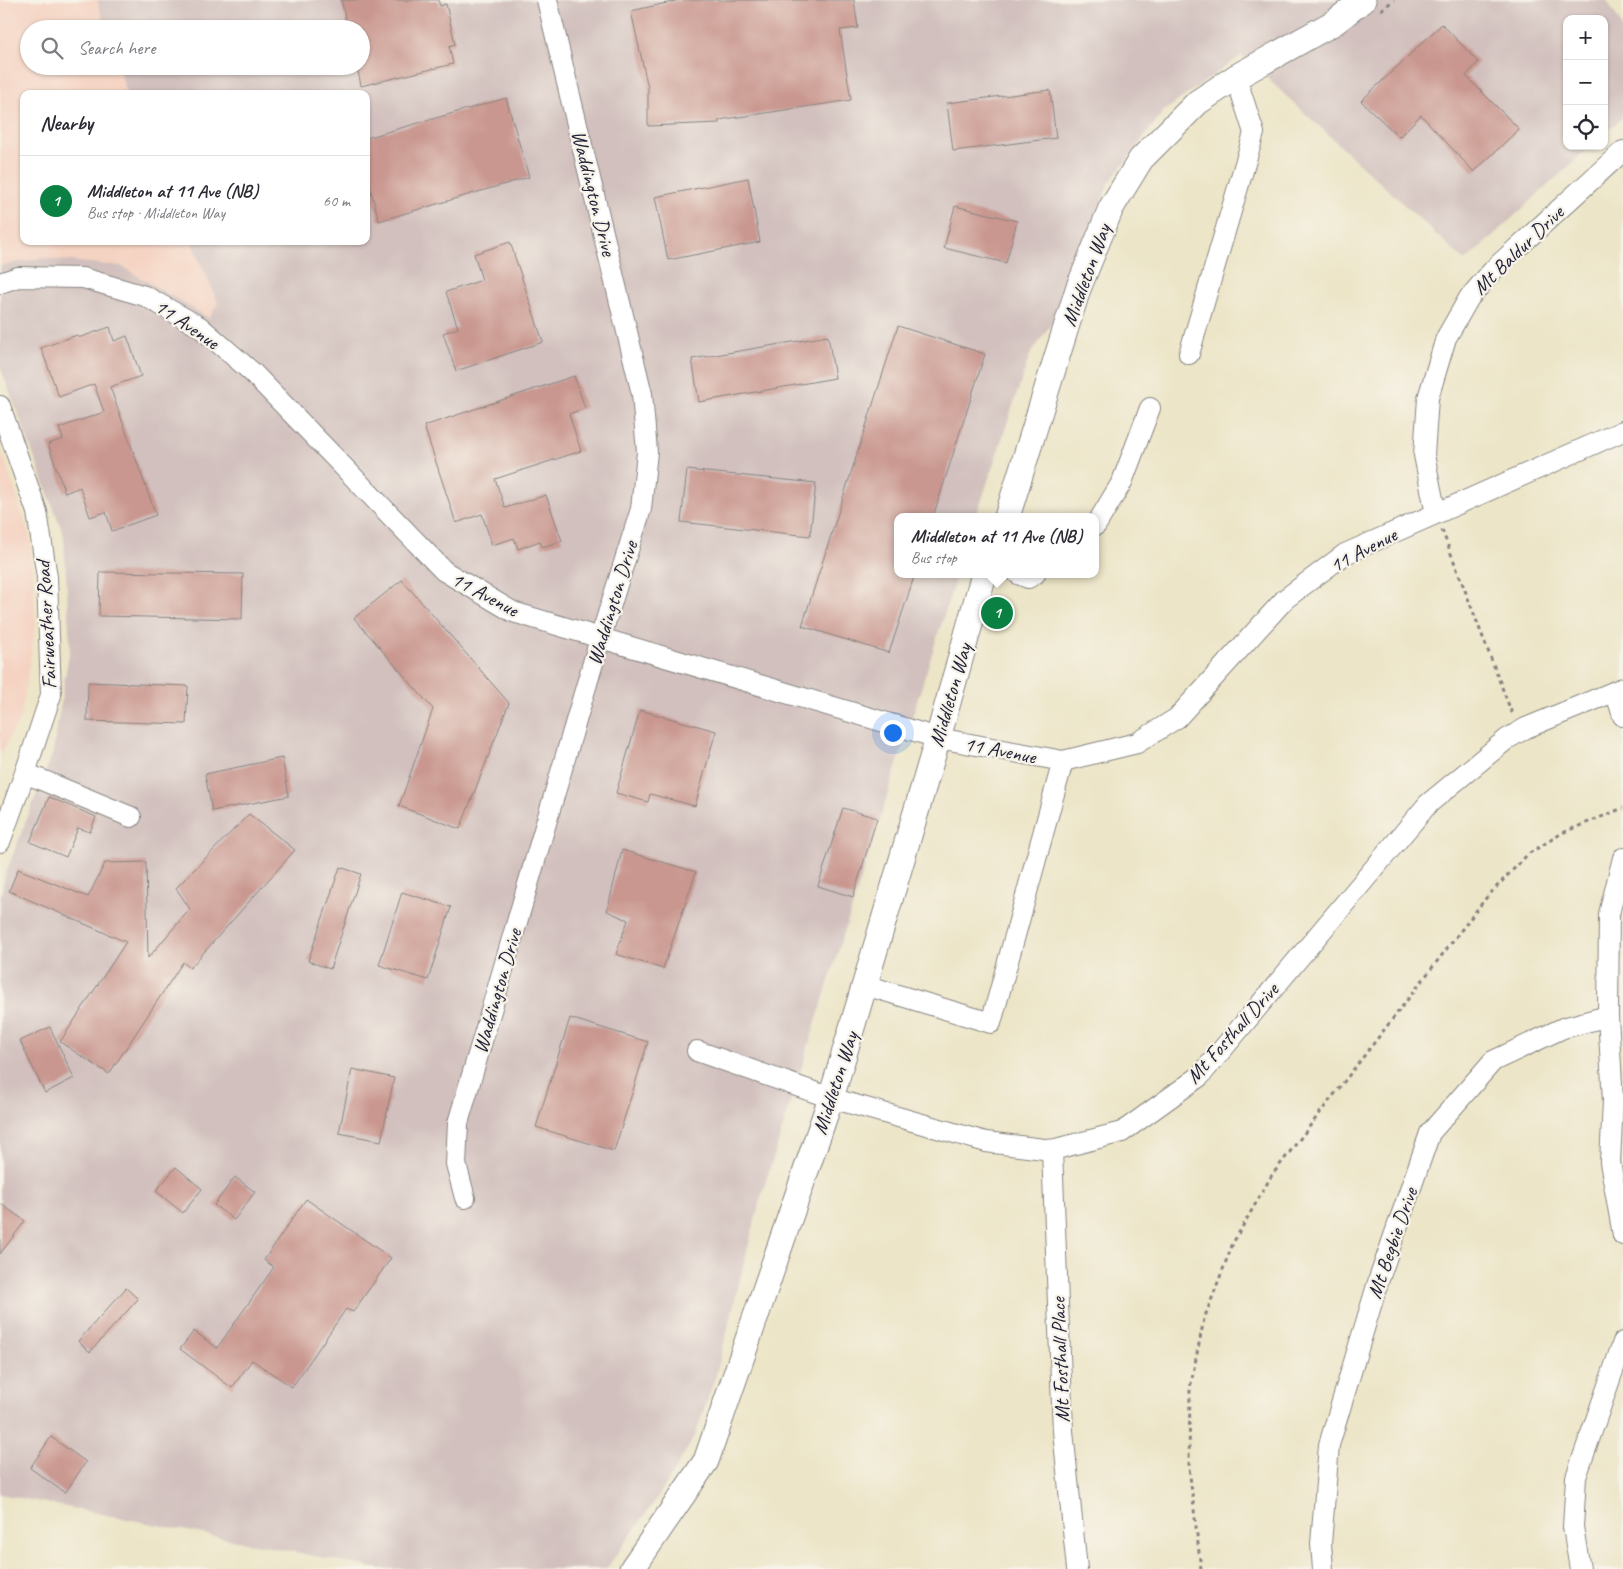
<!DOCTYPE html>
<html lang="en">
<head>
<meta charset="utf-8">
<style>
  body { margin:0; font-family:Caveat,sans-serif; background:#f2f2f3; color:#2b2b33 }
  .controls { position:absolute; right:15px; top:15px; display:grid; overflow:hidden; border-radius:10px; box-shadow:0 1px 4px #0004 }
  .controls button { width:45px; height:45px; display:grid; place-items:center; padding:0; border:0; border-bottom:1px solid #e1e1e2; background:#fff; color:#2b2b33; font:25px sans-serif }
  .you { position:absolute; left:892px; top:732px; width:18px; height:18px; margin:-12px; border:4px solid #fff; border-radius:50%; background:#1a73e8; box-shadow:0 0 0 8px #1a73e833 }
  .badge { display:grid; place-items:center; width:32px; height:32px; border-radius:50%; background:#0b8043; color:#fff; font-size:16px; font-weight:700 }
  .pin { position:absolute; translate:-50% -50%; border:2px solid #fff; box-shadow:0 1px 5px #0006 }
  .popup { position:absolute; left:894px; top:513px; width:205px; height:65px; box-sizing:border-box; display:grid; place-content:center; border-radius:10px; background:#fff; filter:drop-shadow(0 1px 4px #0005); font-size:16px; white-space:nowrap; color:#7c7c81 }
  .popup b { font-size:19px; color:#2b2b33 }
  .popup::after { content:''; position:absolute; left:50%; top:100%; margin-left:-10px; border:10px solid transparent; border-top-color:#fff }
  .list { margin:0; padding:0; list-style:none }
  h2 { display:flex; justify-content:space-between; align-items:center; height:65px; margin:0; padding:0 20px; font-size:21px }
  h2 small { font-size:16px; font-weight:400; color:#7c7c81 }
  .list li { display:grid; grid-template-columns:32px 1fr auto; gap:15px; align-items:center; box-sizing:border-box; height:90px; padding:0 20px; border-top:1px solid #e1e1e2 }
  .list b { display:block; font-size:19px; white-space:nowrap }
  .list p { margin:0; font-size:16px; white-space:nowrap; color:#7c7c81 }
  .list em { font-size:16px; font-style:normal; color:#7c7c81 }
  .icon { flex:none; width:28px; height:28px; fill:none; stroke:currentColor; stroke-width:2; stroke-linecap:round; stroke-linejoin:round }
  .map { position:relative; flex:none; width:1623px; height:1569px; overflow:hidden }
  .search { position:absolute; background:#fff; box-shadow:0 1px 4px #0004; left:20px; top:20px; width:350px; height:55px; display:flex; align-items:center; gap:12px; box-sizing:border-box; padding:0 18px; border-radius:28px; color:#7c7c81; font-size:19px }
  .panel { position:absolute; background:#fff; box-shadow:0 1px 4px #0004; left:20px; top:90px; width:350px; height:155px; border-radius:10px }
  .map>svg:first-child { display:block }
  .built { fill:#f5d3c2 }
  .industrial { fill:#d1c0bd }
  .building { fill:#c9978f }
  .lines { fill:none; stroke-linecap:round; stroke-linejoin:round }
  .minor-casing { stroke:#878481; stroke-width:22 }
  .tertiary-casing { stroke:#878481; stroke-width:27 }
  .path { stroke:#878481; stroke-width:3; stroke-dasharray:4 4; stroke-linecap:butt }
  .minor { stroke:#fff; stroke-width:20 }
  .tertiary { stroke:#fff; stroke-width:25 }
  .labels { text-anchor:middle; stroke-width:4.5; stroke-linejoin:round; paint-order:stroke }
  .street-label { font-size:21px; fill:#22223b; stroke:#f7f3e8 }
</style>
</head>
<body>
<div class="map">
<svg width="1623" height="1569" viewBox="0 0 1623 1569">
  <rect width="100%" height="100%" fill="#f7f3e8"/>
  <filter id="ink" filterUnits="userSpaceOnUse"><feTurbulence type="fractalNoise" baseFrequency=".02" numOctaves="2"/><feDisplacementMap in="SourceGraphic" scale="10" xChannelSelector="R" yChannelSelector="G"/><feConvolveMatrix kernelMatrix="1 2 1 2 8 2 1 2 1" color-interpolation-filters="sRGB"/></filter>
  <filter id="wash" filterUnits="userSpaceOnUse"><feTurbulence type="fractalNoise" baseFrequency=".0096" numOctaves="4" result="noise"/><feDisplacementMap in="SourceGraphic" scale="20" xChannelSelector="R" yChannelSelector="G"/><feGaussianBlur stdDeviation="1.12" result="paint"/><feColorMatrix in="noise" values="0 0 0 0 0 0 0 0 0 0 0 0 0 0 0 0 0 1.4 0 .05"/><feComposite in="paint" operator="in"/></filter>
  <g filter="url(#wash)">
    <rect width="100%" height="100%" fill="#ece5c7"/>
    <!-- built -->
    <path class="built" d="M0,0H97L106,29H29V66H118L127,94H24V241H191L218,303L209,318L121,266L41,258L0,266Z
      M0,445L30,537L36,623L21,716L0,756Z"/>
    <!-- industrial -->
    <path class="industrial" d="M97,0H1607L1620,23L1623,33V117L1604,134V19H1567V146H1591L1465,261L1242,55L1164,111L1109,183L1053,321L1029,357L976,517H898V574H957L760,1200L716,1375L695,1436L660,1494L606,1569H381L0,1494V902L5,875L53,752L70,647L64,536L0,366V266L41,258L121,266L209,318L218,303L191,241H366V94H127L118,66H361V29H106Z"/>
    <g id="blocks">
      <!-- building -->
      <path class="building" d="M341,0H438L440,6L446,4L455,44L449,46L453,64L361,86L357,66H361V29H348Z
        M680,0H854L858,28L840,30L851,100L719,120V123L648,126V88L631,11Z
        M1442,24L1478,62L1466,76L1519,129L1474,172L1421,115L1399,137L1361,101Z
        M1050,90L1056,138L953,151L947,103Z
        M506,98L529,177L379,221L366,172V138Z
        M748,178L760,242L668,260L655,197Z
        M955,206L1017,221L1006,263L944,248Z
        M510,242L543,342L456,371L443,333L458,328L446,292L482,280L474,254Z
        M898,326L985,354L933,517H898V574H915L889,653L802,626Z
        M110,327L114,341L127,336L141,376L110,387L156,515L112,531L106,512L90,517L80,487L65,493L48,444L63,439L59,428L104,412L94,384L59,397L41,348L77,335L78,338Z
        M828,336L835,378L699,402L692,359Z
        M574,376L585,408L569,414L581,451L495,479L505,508L546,495L562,541L542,547L540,541L518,549L514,538L492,545L482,514L456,523L424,426Z
        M687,470L816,483L810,536L681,522Z
        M100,572L243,574L242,619L99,616Z
        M402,580L509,703L460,829L399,806L433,709L354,618Z
        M88,682L188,686L186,724L87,721Z
        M640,710L716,731L695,806L650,794L648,802L616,793Z
        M282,758L289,796L212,811L205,774Z
        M49,797L96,817L90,832L78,828L66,857L30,842Z
        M843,808L877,818L853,897L818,886Z
        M249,814L295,850L190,968L183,962L109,1074L60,1042L126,942L9,891L18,869L88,897L105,863L146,862L148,958L190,909L176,888Z
        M622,850L696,872L663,969L616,954L628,920L607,911Z
        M340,867L361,874L330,969L308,961Z
        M402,892L451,907L428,980L379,965Z
        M570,1018L648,1042L614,1151L536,1127Z
        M50,1027L74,1078L45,1093L20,1041Z
        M352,1069L394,1078L381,1141L339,1133Z
        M176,1167L202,1189L183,1213L156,1191Z
        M235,1177L255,1192L234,1220L214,1205Z
        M306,1199L391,1258L353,1312L346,1309L292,1387L252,1360L232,1388L180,1349L194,1331L217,1348L274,1267L264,1260Z
        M0,1203L25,1221L0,1254Z
        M126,1288L138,1299L90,1352L78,1341Z
        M51,1437L86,1462L65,1493L30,1468Z"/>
    </g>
  </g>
  <g filter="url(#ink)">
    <use href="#blocks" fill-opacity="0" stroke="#878481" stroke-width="1"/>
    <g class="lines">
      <!-- minor casing -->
      <g class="minor-casing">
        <path id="minor" d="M0,283L18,277L83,278L145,296L200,327L252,372L444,571L513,612L938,738L1063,761L1137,743L1177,718L1285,599L1345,554L1623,431
          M1189,354L1254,133L1236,77
          M0,406L37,512L47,577L51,695L25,773L0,842
          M1436,514L1424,455L1428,398L1446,338L1469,298L1495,268L1623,151
          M1096,525L1122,482L1150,408
          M1018,574L1028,578L1035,574
          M1615,691L1623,716
          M25,773L131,817
          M1623,858L1609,914L1608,1016L1613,1101L1610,1162L1623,1235
          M865,985L991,1023L1063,761
          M697,1051L831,1098L986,1142L1052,1150L1122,1132L1200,1076L1428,804L1507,739L1526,728L1623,688
          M1052,1150L1063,1431L1077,1569
          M465,1198L456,1164L458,1123L600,639L641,509L647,452L642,394L547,0
          M1323,1569L1321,1544L1329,1445L1379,1279L1430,1133L1493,1061L1563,1028L1608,1016
          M1580,1569L1573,1527L1576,1477L1623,1342"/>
      </g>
      <!-- tertiary casing -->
      <g class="tertiary-casing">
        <path id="tertiary" d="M1007,517L1078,289L1111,208L1141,159L1198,102L1236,77L1335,22L1363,0
          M632,1569L706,1461L831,1098L938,738L984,574"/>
      </g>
      <!-- path -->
      <path class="path" d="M1381,10L1394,0
        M1442,530L1511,711L1514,715
        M1201,1569L1189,1467L1190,1388L1204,1319L1233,1243L1272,1175L1486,898L1528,854L1562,833L1623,808"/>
      <!-- minor -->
      <use href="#minor" class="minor"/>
      <!-- tertiary -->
      <use href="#tertiary" class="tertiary"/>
    </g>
  </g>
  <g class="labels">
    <!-- street labels -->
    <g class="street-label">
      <text transform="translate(594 193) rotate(76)" y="7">Waddington Drive</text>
      <text transform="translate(1518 250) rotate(-44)" y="7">Mt Baldur Drive</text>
      <text transform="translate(1086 275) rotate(-70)" y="7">Middleton Way</text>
      <text transform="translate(187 324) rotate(34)" y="7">11 Avenue</text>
      <text transform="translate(1363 550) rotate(-28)" y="7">11 Avenue</text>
      <text transform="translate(485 594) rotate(28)" y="7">11 Avenue</text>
      <text transform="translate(612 603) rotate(-73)" y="7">Waddington Drive</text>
      <text transform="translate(46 625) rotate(-93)" y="7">Fairweather Road</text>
      <text transform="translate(950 695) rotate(-74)" y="7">Middleton Way</text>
      <text transform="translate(1000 750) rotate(11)" y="7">11 Avenue</text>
      <text transform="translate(497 991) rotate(-74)" y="7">Waddington Drive</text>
      <text transform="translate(1232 1033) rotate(-48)" y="7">Mt Fosthall Drive</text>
      <text transform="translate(835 1083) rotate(-72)" y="7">Middleton Way</text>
      <text transform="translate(1392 1243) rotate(-71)" y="7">Mt Begbie Drive</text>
      <text transform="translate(1060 1360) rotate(-92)" y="7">Mt Fosthall Place</text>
    </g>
  </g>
</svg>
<div class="controls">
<button>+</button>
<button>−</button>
<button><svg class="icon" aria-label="locate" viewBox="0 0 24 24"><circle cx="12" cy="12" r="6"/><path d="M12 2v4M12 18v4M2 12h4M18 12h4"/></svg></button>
</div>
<div class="you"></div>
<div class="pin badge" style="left:997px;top:613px">1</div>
<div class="popup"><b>Middleton at 11 Ave (NB)</b>Bus stop</div>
<div class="search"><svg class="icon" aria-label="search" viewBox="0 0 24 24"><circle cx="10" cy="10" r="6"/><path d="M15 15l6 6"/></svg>Search here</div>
<section class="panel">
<h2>Nearby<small></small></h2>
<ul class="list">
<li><span class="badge">1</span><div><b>Middleton at 11 Ave (NB)</b><p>Bus stop · Middleton Way</p></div><em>60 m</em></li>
</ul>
</section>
</div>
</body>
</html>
